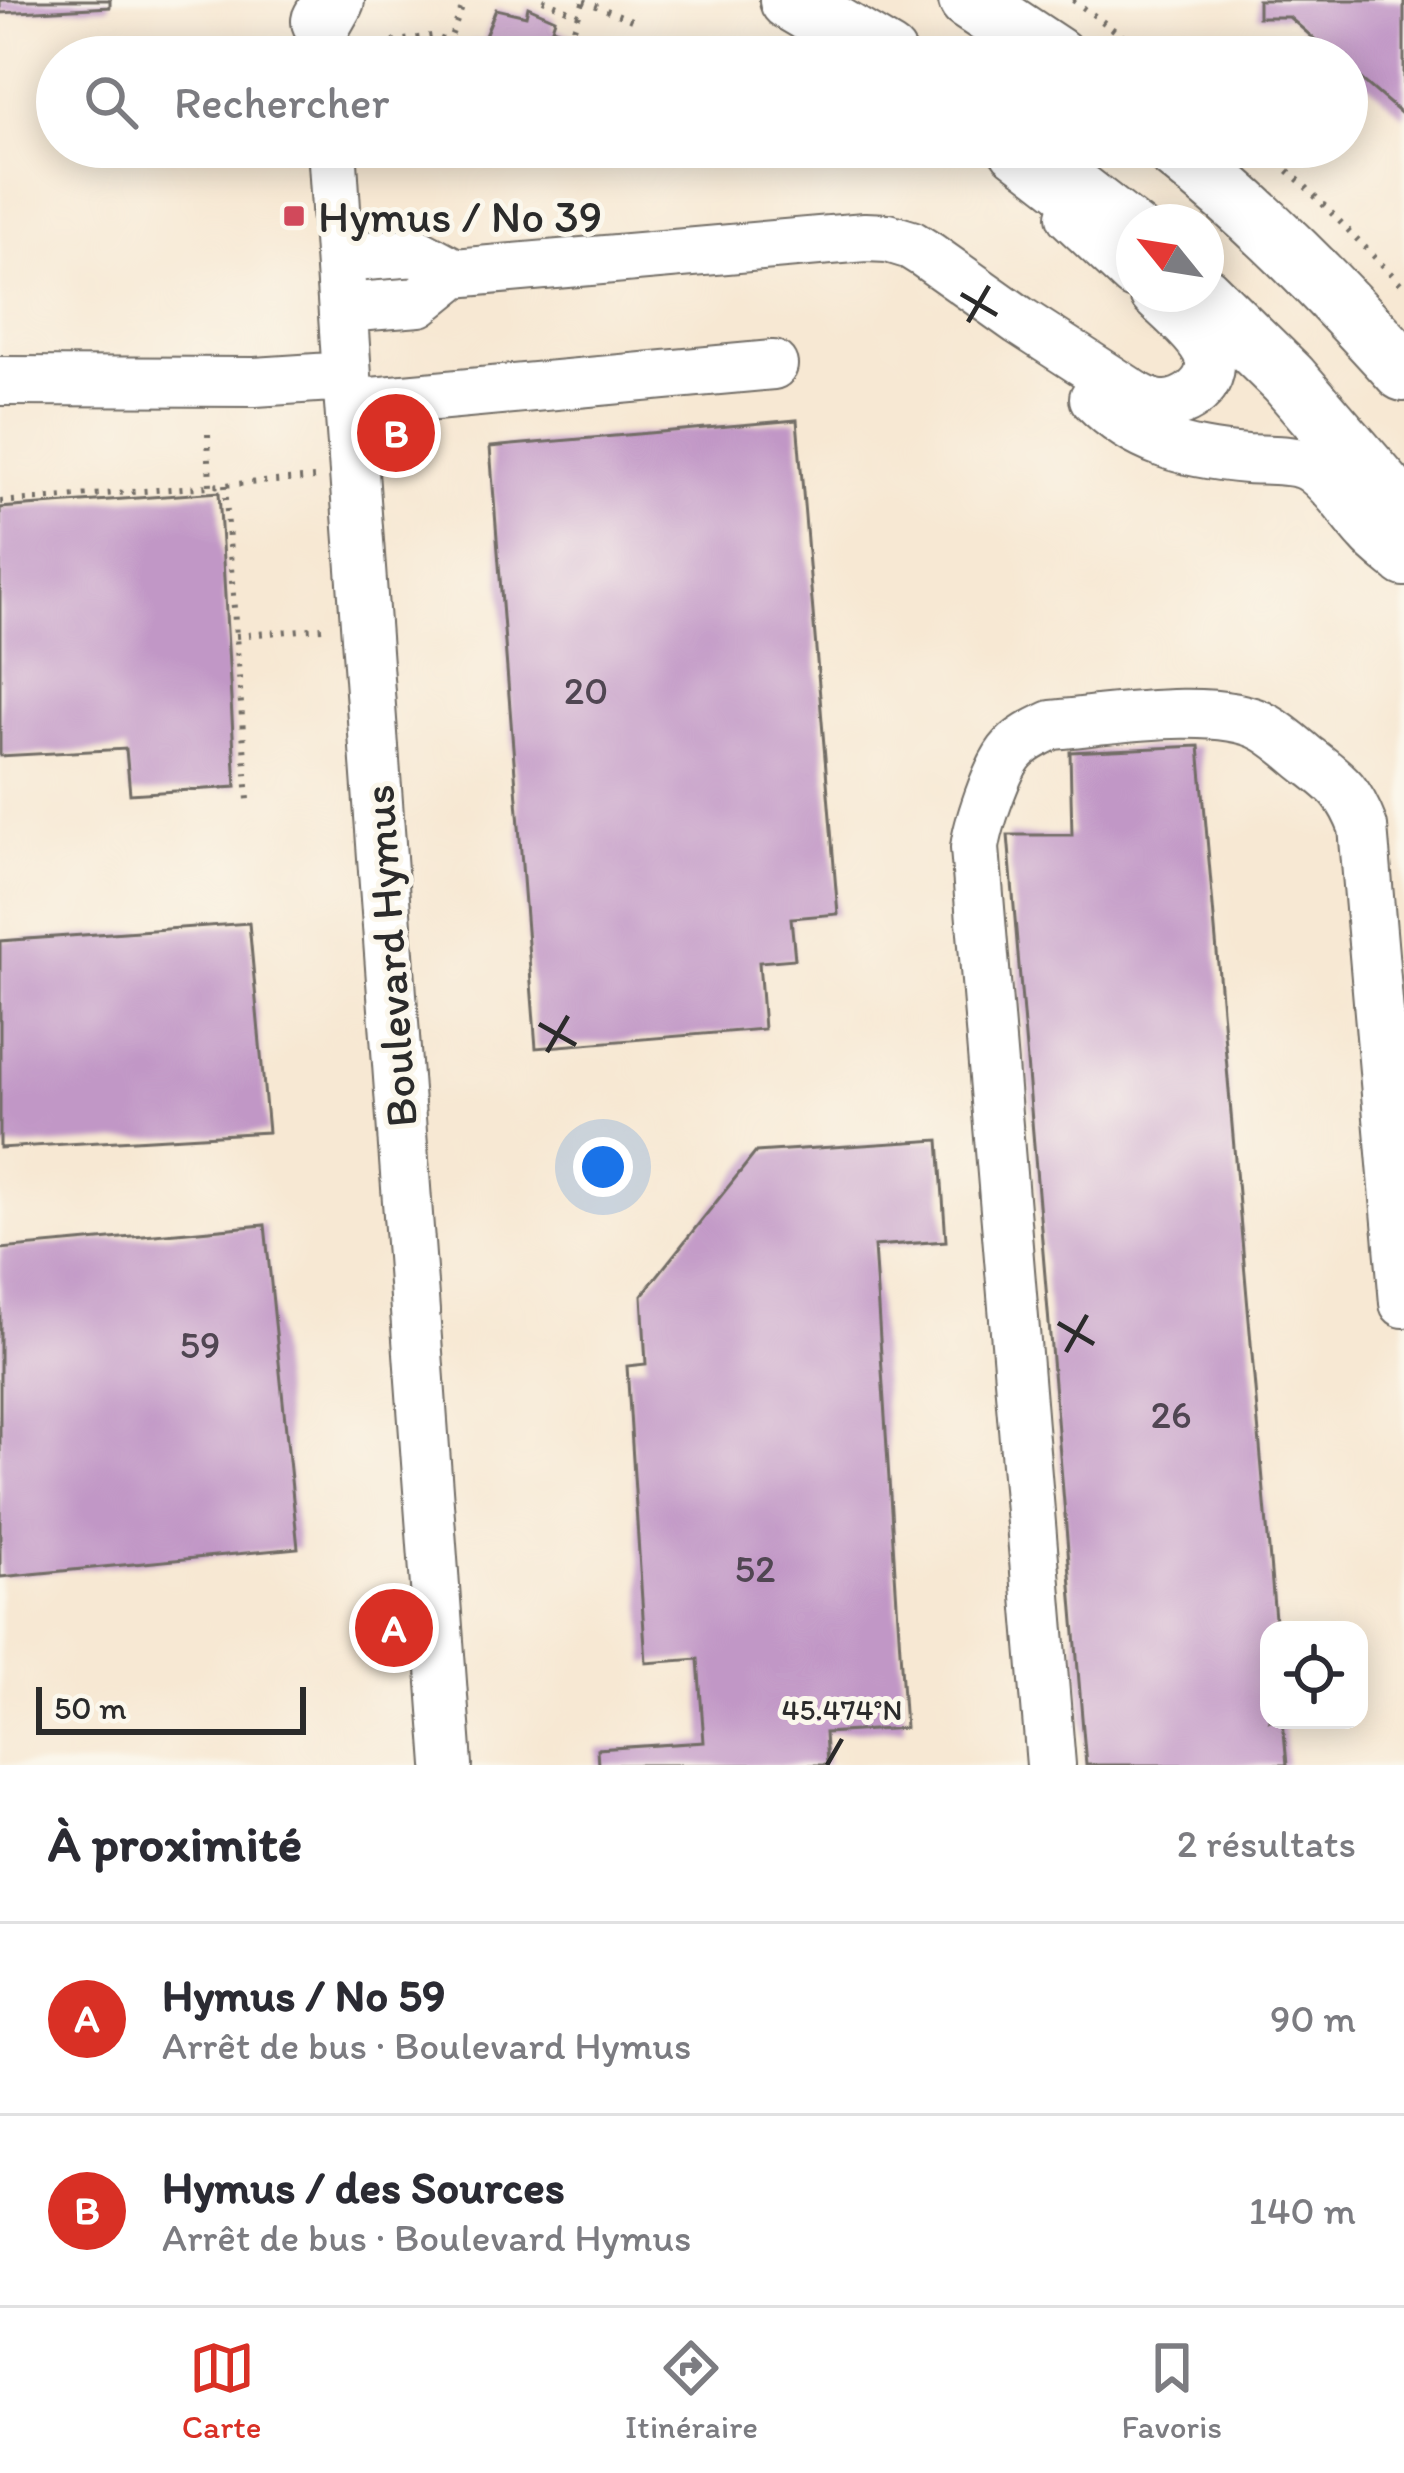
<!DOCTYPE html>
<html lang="fr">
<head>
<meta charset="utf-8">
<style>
  body { margin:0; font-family:Itim,sans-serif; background:#f7f7f7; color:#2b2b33 }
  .controls { position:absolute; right:36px; bottom:36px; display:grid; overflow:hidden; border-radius:24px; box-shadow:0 6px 30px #0003 }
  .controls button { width:108px; height:108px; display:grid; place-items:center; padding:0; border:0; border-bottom:3px solid #e1e1e2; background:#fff; color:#2b2b33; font:60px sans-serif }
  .compass { position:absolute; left:1116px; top:204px; width:108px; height:108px; border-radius:50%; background:#fff; box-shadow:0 6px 30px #0003; rotate:300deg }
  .scale { position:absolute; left:36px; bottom:30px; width:270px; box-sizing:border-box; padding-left:12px; border:6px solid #2b2b2b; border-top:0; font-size:33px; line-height:42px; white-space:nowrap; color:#2b2b2b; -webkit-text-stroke:9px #fbf7ec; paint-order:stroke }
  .you { position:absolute; left:603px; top:1167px; width:42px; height:42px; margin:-30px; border:9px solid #fff; border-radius:50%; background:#1a73e8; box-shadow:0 0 0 18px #1a73e833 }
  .badge { display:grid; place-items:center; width:78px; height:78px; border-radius:50%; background:#d93025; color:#fff; font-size:39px; font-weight:700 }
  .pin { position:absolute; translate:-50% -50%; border:6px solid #fff; box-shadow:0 3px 12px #0006 }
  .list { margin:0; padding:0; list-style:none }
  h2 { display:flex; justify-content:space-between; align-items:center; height:156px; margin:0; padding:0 48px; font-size:51px }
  h2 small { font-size:39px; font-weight:400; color:#7c7c81 }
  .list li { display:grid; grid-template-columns:78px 1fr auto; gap:36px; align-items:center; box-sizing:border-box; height:192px; padding:0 48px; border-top:3px solid #e1e1e2 }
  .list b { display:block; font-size:45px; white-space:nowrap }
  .list p { margin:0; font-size:39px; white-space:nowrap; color:#7c7c81 }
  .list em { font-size:39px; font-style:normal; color:#7c7c81 }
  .icon { flex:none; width:66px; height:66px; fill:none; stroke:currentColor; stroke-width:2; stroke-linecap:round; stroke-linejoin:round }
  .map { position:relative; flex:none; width:1404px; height:1765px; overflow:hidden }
  .search { position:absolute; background:#fff; box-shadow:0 6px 30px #0003; left:36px; right:36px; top:36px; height:132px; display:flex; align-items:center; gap:30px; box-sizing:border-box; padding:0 42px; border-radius:66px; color:#7c7c81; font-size:45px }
  .sheet { height:540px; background:#fff }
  nav { display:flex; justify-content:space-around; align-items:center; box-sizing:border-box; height:168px; border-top:3px solid #e1e1e2; background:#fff; font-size:33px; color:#7c7c81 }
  nav a { display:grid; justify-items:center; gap:6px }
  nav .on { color:#d93025 }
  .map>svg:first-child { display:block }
  .building { fill:#c197c6 }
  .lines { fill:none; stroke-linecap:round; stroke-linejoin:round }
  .minor-casing { stroke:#726d66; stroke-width:52 }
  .major-casing { stroke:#726d66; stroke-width:64 }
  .path { stroke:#726d66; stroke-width:6; stroke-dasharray:3 9; stroke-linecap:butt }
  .minor { stroke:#fff; stroke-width:48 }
  .major { stroke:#fff; stroke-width:60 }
  .ticks { fill:none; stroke:#2b2b2b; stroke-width:4.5 }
  .poi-dot { fill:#d1495b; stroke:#fbf7ec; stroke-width:4.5 }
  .labels { text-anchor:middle; stroke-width:10; stroke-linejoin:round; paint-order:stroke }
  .number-label { font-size:39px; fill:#504652 }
  .poi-label { font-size:45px; fill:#2b2b2b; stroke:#fbf7ec; text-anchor:start }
  .street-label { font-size:45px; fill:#2b2b2b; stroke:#fbf7ec }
  .ticks-label { font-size:30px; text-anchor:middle; fill:#2b2b2b; stroke:#fbf7ec; stroke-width:10; stroke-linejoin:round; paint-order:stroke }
</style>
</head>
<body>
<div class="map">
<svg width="1404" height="1765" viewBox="0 0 1404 1765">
  <rect width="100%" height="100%" fill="#fbf7ec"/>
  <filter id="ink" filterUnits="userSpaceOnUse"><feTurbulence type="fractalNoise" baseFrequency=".00833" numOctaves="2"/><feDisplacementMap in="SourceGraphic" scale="24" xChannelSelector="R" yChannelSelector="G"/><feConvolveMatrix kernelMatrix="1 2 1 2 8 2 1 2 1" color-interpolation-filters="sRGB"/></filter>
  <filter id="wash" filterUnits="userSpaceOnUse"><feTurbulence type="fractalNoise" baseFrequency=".004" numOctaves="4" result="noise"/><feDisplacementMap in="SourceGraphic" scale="48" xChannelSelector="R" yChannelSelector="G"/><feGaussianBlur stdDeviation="2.7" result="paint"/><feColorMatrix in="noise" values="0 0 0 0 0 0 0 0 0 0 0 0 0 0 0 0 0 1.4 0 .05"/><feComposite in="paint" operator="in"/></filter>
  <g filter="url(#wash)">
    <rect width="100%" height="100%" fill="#f7e8d3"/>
    <g id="blocks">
      <!-- building -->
      <path class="building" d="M0,0H110V7L0,13Z
        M1258,0H1404V116L1347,67V57H1335L1289,17H1258Z
        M528,7L555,19L552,28L573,35L568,57L469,55L474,40L482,43L496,9L526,16Z
        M797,420L838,914L791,918L795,959L759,962L764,1029L536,1048L490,447Z
        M219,492L236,787L130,794L126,749L0,756V508Z
        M1199,746L1276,1630H1269V1720H1283L1287,1765H1086L1008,835H1072L1070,752Z
        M249,923L268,1132L0,1148V941Z
        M939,1140L946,1241L874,1246L905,1728L825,1733L827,1765H598L597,1749L704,1742L698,1659L646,1663L627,1366L646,1364L642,1295L756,1152Z
        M265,1225L298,1548L0,1577V1249Z"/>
    </g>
  </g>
  <g filter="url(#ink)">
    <use href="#blocks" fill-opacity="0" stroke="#726d66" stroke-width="3"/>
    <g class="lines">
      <!-- minor casing -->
      <g class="minor-casing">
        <path id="minor" d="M332,147L347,376L448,1765
          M1071,216L1134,275
          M340,258L416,252L455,273
          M343,308L419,302L455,273L865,237L888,238L911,245L927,255L1020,321L1136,396C1145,400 1152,405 1163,405C1186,406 1216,383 1209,358C1204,337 1169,309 1154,294
          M0,381L255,382L347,376
          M1094,398C1137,442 1187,454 1247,459C1265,460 1287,459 1303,464C1327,472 1352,513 1369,531C1379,543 1392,552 1404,562
          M349,404L773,365
          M1051,1765L975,848C978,825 996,771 1010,753C1020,740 1037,732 1052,725C1108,720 1218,701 1266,728C1280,736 1292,747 1304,757C1336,782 1348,788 1363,827L1404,1303"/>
      </g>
      <!-- major casing -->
      <g class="major-casing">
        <path id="major" d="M790,0L887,57
          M969,0L1055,57
          M322,21L334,0
          M1019,147L1134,236
          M1172,147C1257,214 1332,291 1404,371
          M1201,294L1288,379L1404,513"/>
      </g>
      <!-- path -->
      <path class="path" d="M543,0L579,15
        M1073,0L1151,57
        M584,1L634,21
        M574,28L584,0
        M369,45L432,36L471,49
        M443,57L465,0
        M1261,147L1304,185L1404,287
        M428,160L429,147
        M208,434L210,486
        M225,485L248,800
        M0,502L314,478
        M236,636L322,628"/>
      <!-- minor -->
      <use href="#minor" class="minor"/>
      <!-- major -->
      <use href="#major" class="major"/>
    </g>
  </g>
  <!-- ticks -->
  <path class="ticks" d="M961,294L997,315M968,322L989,286M539,1024L576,1045M547,1052L568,1016M1058,1323L1094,1344M1066,1352L1087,1315M827,1765L842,1739"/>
  <!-- markers -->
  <rect class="poi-dot" x="282" y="204" width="24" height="24" rx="6"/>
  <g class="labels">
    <!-- number labels -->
    <g class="number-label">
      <text x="586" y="704">20</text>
      <text x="200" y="1358">59</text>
      <text x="1171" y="1428">26</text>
      <text x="755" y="1582">52</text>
    </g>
    <!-- poi labels -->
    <g class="poi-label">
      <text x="318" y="232">Hymus / No 39</text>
    </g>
    <!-- street labels -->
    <g class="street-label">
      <text transform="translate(389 956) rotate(-94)" y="16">Boulevard Hymus</text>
    </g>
  </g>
  <g class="ticks-label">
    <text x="842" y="1720">45.474°N</text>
  </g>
</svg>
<div class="controls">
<button><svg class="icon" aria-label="locate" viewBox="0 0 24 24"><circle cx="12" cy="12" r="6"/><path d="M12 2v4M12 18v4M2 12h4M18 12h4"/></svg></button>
</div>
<svg class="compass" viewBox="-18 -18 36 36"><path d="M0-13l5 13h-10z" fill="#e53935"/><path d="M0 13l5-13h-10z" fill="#7c7c81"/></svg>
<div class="scale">50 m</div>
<div class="you"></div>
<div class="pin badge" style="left:394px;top:1628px">A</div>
<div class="pin badge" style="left:396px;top:433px">B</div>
<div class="search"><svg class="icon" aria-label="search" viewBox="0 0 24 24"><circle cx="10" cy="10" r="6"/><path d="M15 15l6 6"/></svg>Rechercher</div>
</div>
<section class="sheet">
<h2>À proximité<small>2 résultats</small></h2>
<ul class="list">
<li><span class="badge">A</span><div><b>Hymus / No 59</b><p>Arrêt de bus · Boulevard Hymus</p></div><em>90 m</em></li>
<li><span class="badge">B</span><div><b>Hymus / des Sources</b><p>Arrêt de bus · Boulevard Hymus</p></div><em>140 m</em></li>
</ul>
</section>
<nav>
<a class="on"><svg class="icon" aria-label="map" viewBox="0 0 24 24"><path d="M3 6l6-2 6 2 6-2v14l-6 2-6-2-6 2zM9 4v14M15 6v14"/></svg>Carte</a>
<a><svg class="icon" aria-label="directions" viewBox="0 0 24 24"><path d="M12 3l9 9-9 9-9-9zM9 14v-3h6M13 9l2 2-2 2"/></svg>Itinéraire</a>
<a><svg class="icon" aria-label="saved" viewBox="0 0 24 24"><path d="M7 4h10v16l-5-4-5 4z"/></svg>Favoris</a>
</nav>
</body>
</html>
